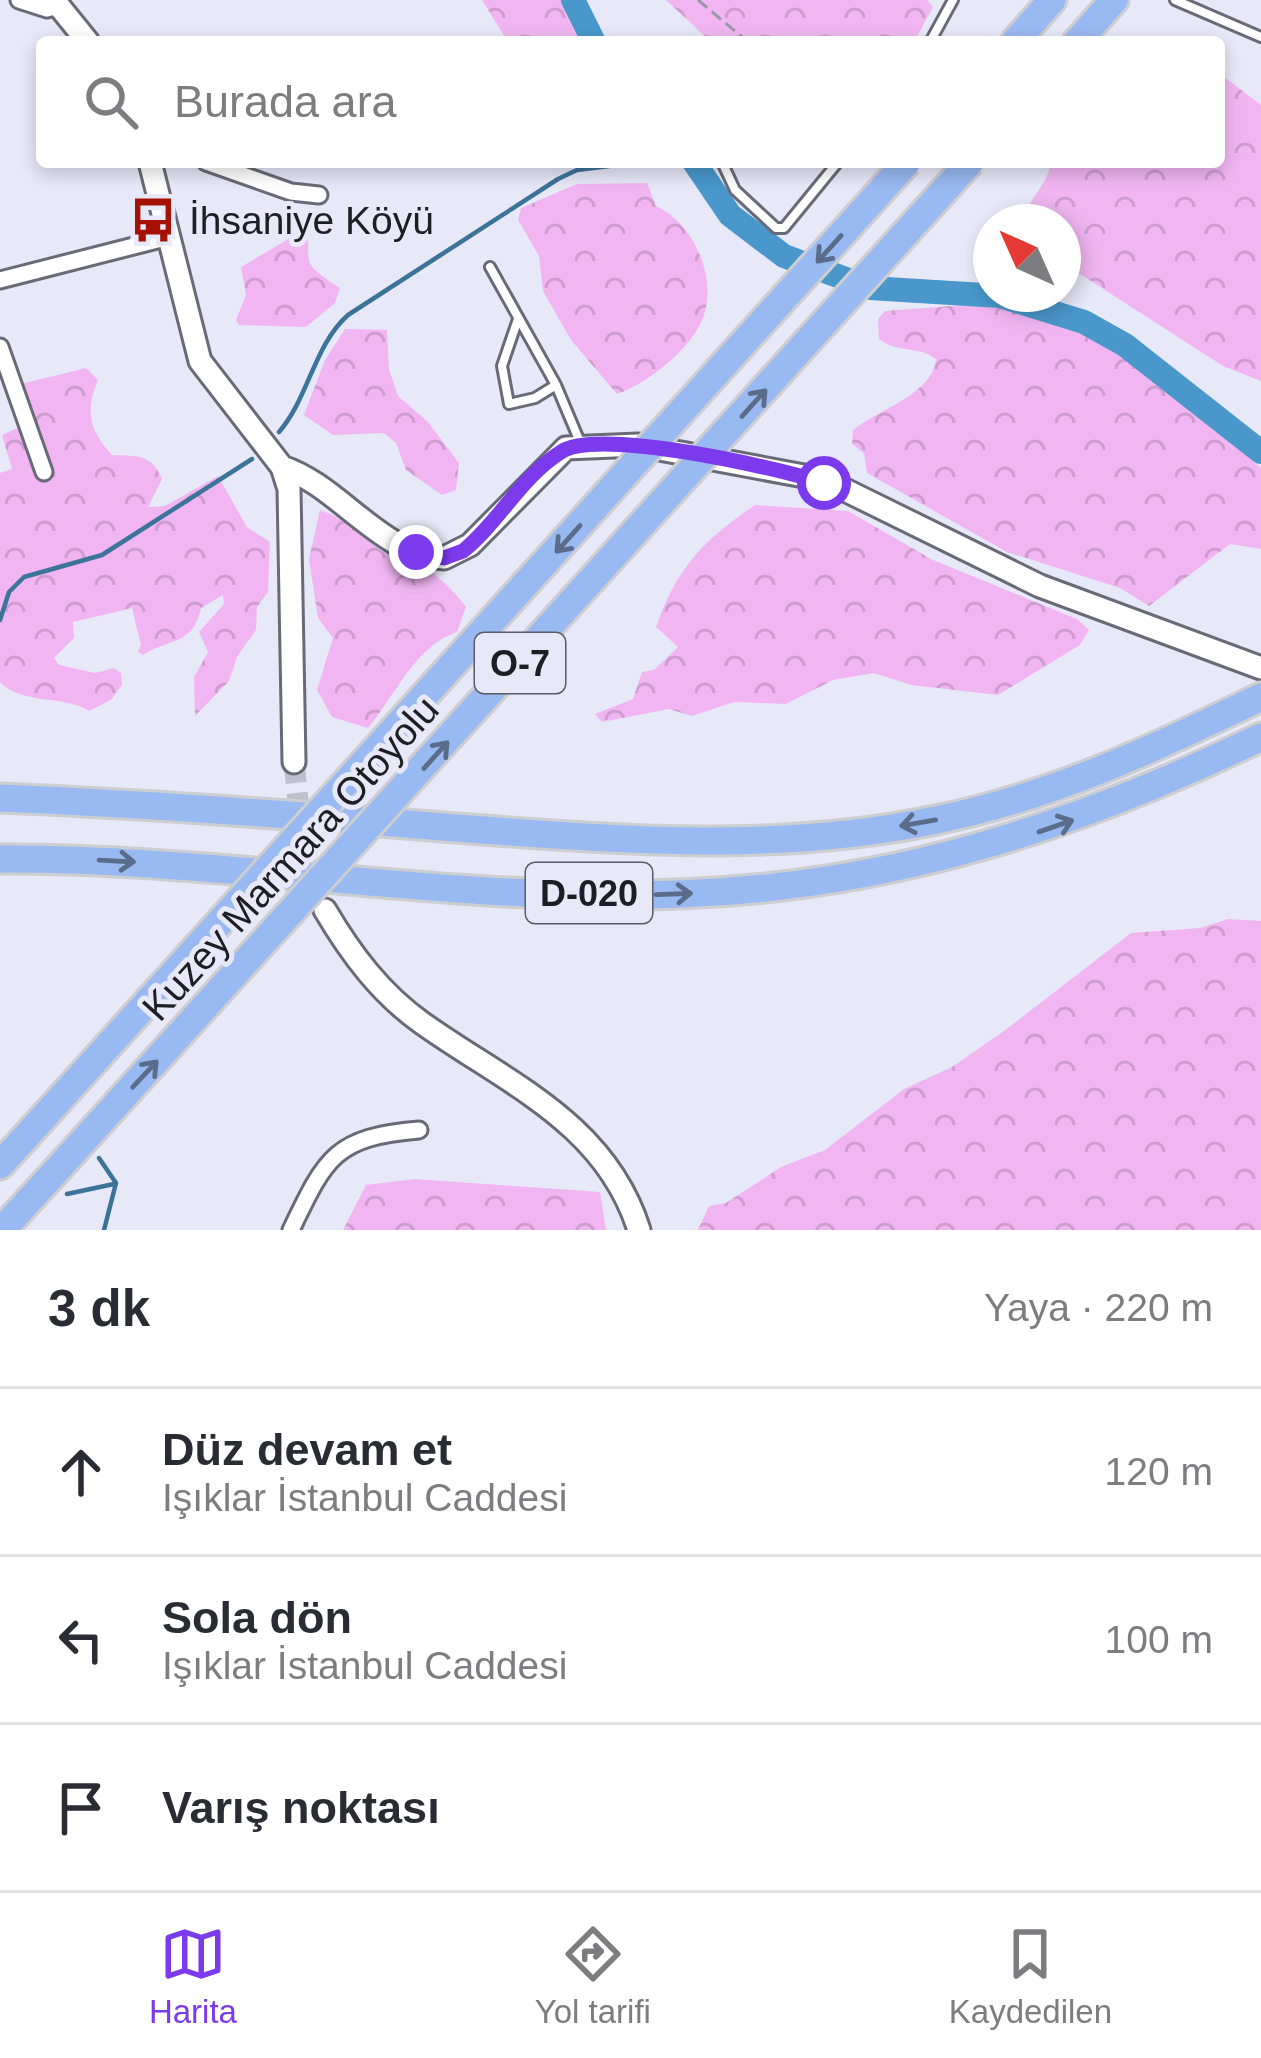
<!DOCTYPE html>
<html lang="tr">
<head>
<meta charset="utf-8">
<style>
  body { margin:0; font-family:Arial,sans-serif; background:#f2f2f3; color:#2b2b33 }
  .compass { position:absolute; left:973px; top:204px; width:108px; height:108px; border-radius:50%; background:#fff; box-shadow:0 6px 18px #0003; rotate:315deg }
  .stop { position:absolute; width:36px; height:36px; margin:-27px; border:9px solid #7c3aed; border-radius:50%; background:#fff }
  .stop.end { background:#7c3aed; border-color:#fff; box-shadow:0 3px 12px #0008 }
  .list { margin:0; padding:0; list-style:none }
  h2 { display:flex; justify-content:space-between; align-items:center; height:156px; margin:0; padding:0 48px; font-size:51px }
  h2 small { font-size:39px; font-weight:400; color:#7c7c81 }
  .list li { display:grid; grid-template-columns:78px 1fr auto; gap:36px; align-items:center; box-sizing:border-box; height:168px; padding:0 48px; border-top:3px solid #e1e1e2 }
  .list b { display:block; font-size:45px; white-space:nowrap }
  .list p { margin:0; font-size:39px; white-space:nowrap; color:#7c7c81 }
  .list em { font-size:39px; font-style:normal; color:#7c7c81 }
  .icon { flex:none; width:66px; height:66px; fill:none; stroke:currentColor; stroke-width:2; stroke-linecap:round; stroke-linejoin:round }
  .map { position:relative; flex:none; width:1261px; height:1230px; overflow:hidden }
  .search { position:absolute; background:#fff; box-shadow:0 6px 18px #0003; left:36px; right:36px; top:36px; height:132px; display:flex; align-items:center; gap:30px; box-sizing:border-box; padding:0 42px; border-radius:12px; color:#7c7c81; font-size:45px }
  .sheet { height:660px; background:#fff }
  nav { display:flex; justify-content:space-around; align-items:center; box-sizing:border-box; height:168px; border-top:3px solid #e1e1e2; background:#fff; font-size:33px; color:#7c7c81 }
  nav a { display:grid; justify-items:center; gap:6px }
  nav .on { color:#7c3aed }
  .map>svg:first-child { display:block }
  .forest { fill:url(#forest-crowns) }
  .lines { fill:none; stroke-linecap:round; stroke-linejoin:round }
  .stream { stroke:#3c7399; stroke-width:4.5 }
  .river { stroke:#4997cb; stroke-width:24 }
  .secondary-tunnel { stroke:#bfc0cd; stroke-width:21; stroke-dasharray:21 10; stroke-linecap:butt }
  .lane-casing { stroke:#696a77; stroke-width:14 }
  .street-casing { stroke:#696a77; stroke-width:21 }
  .secondary-casing { stroke:#696a77; stroke-width:27 }
  .highway-casing { stroke:#cdcecf; stroke-width:33 }
  .path { stroke:#9899a4; stroke-width:3; stroke-dasharray:12 6; stroke-linecap:butt }
  .lane { stroke:#fff; stroke-width:8 }
  .street { stroke:#fff; stroke-width:15 }
  .secondary { stroke:#fff; stroke-width:21 }
  .highway { stroke:#99b9f2; stroke-width:27 }
  .highway-bridge-casing { stroke:#cdcecf; stroke-width:33; stroke-linecap:butt }
  .highway-bridge { stroke:#99b9f2; stroke-width:27 }
  .oneway { stroke:#5b6c8a }
  .route { stroke:#7c3aed; stroke-width:15 }
  .labels { text-anchor:middle; stroke-width:10; stroke-linejoin:round; paint-order:stroke }
  .shield { fill:#e7e8f8; stroke:#5a5b63; stroke-width:3 }
  .shield-label { font-size:36px; font-weight:bold; fill:#1d1e23 }
  .poi-label { font-size:39px; fill:#1d1e23; stroke:#e7e8f8; text-anchor:start }
  .street-label { font-size:39px; fill:#1d1e23; stroke:#e7e8f8 }
</style>
</head>
<body>
<div class="map">
<svg width="1261" height="1230" viewBox="0 0 1261 1230">
  <defs>
    <pattern id="forest-crowns" width="20" height="18" patternUnits="userSpaceOnUse" patternTransform="scale(3)"><rect width="20" height="18" fill="#f1b6f2"/><path d="M2 6a3 3 0 1 1 6 0M12 15a3 3 0 1 1 6 0" fill="none" stroke="#ce9ccf"/></pattern>
  </defs>
  <rect width="100%" height="100%" fill="#e7e8f8"/>
  <!-- forest -->
  <path class="forest" d="M482,0H577L600,42H508Z
    M666,0H927L933,7L914,42H711Z
    M1219,73L1261,105V381L1223,366L1063,263V222H1026C1025,198 1050,185 1050,162H1219Z
    M647,183L656,206C692,222 717,275 704,315C694,347 647,384 617,394L571,340L543,291L539,256L518,220L521,208L577,184Z
    M307,228C312,264 297,260 340,288L335,303L306,327L239,325L236,320L246,295L241,267Z
    M993,303L1064,318L1144,365L1261,468V549L1230,544L1149,606L1120,588L1007,552L867,473L864,453L852,444L853,430C879,409 933,394 936,359C918,345 898,354 879,339L878,319L885,311Z
    M345,329L387,330L389,369L398,396L428,422L459,463L456,490L442,495L406,470L396,443L384,433L333,435L304,415L325,360Z
    M86,368L98,380C85,411 89,430 112,455C137,456 152,454 162,479L148,507L165,506L218,476L247,527L270,542L268,592L257,607L256,630L237,657L229,681L195,716L194,677L208,652L199,632L224,604L223,595L201,608C193,646 169,638 143,655L138,652L141,645L132,608L73,622L74,638L54,658L59,665L95,673L114,668L121,673L122,685L111,700L89,711C65,695 21,705 0,682V473L12,469L2,435L20,427L9,387Z
    M755,505L848,511L933,560L1077,619L1089,630L1080,645L998,695L911,685L874,673L833,680L786,704L734,702L692,716L669,709L602,722L595,714L633,699L642,672L654,670L678,647L656,627C677,567 704,540 755,505Z
    M320,510C352,521 363,541 389,555C405,564 391,554 408,559C429,566 453,589 466,607L457,632C416,645 394,697 368,728L332,717L317,690L333,638L318,618L309,559Z
    M1228,919L1261,921V1230H698L709,1206L726,1203L781,1167L825,1150L904,1089L952,1067L1004,1031L1131,933L1200,928Z
    M415,1179L600,1192L606,1230H343L366,1185Z"/>
  <g class="lines">
    <!-- stream -->
    <path class="stream" d="M279,432C309,397 314,345 348,315L558,179L577,170L641,162
      M0,620L9,592L24,577L102,555L252,459
      M99,1158L116,1183L104,1230
      M67,1194L114,1184"/>
    <!-- river -->
    <path class="river" d="M573,0L594,42
      M694,162L730,215L784,256L870,288L1000,296L1084,322L1125,345L1261,452"/>
    <!-- secondary-tunnel -->
    <path class="secondary-tunnel" d="M294,762L304,858L315,885"/>
    <!-- lane casing -->
    <g class="lane-casing">
      <path id="lane" d="M1175,0L1261,37
        M930,42L953,0
        M722,162L735,190L776,228H784L838,162
        M490,267L556,385L580,442
        M518,319L502,366L509,404L535,398L556,385"/>
    </g>
    <!-- street casing -->
    <g class="street-casing">
      <path id="street" d="M19,0L47,9L59,6
        M206,162L291,192L319,195
        M0,280L169,237
        M0,347L44,472
        M291,1230C326,1157 335,1137 419,1130"/>
    </g>
    <!-- secondary casing -->
    <g class="secondary-casing">
      <path id="secondary" d="M54,0L88,42
        M150,162L200,361L282,467L289,489L294,762
        M282,467C340,486 380,555 444,558L470,545L566,448L638,445L804,476L847,491L1040,586L1261,668
        M325,910C351,954 380,993 422,1023C506,1083 605,1122 639,1230"/>
    </g>
    <!-- highway casing -->
    <g class="highway-casing">
      <path id="highway" d="M1015,42L1052,0
        M1077,42L1114,0
        M0,798C148,804 296,815 443,827C607,839 769,854 931,821C1049,798 1154,749 1261,697
        M0,859C227,858 453,903 679,894C888,887 1075,827 1261,737
        M0,1165L32,1130
        M2,1230L66,1160"/>
    </g>
    <!-- path -->
    <path class="path" d="M698,0L748,42"/>
    <!-- lane -->
    <use href="#lane" class="lane"/>
    <!-- street -->
    <use href="#street" class="street"/>
    <!-- secondary -->
    <use href="#secondary" class="secondary"/>
    <!-- highway -->
    <use href="#highway" class="highway"/>
    <!-- highway-bridge casing -->
    <g class="highway-bridge-casing">
      <path id="highway-bridge" d="M32,1130L907,162
        M66,1160L970,162"/>
    </g>
    <!-- highway-bridge -->
    <use href="#highway-bridge" class="highway-bridge"/>
  </g>
  <!-- one-way arrows -->
  <defs><path id="oneway-shaft" d="M-6 0H5M1.5-3L5.5 0L1.5 3" fill="none" stroke-width="1.6" stroke-linecap="round" stroke-linejoin="round" transform="scale(3)"/></defs>
  <g class="oneway">
    <use href="#oneway-shaft" transform="translate(829 249) rotate(132)"/>
    <use href="#oneway-shaft" transform="translate(754 403) rotate(-48)"/>
    <use href="#oneway-shaft" transform="translate(568 539) rotate(132)"/>
    <use href="#oneway-shaft" transform="translate(436 755) rotate(-48)"/>
    <use href="#oneway-shaft" transform="translate(918 823) rotate(170)"/>
    <use href="#oneway-shaft" transform="translate(1056 826) rotate(-19)"/>
    <use href="#oneway-shaft" transform="translate(117 861) rotate(3)"/>
    <use href="#oneway-shaft" transform="translate(674 894) rotate(-2)"/>
    <use href="#oneway-shaft" transform="translate(145 1074) rotate(-47)"/>
  </g>
  <g class="lines">
    <!-- route -->
    <path class="route" d="M416,552L444,558L463,551C499,522 521,477 561,452C598,427 778,468 824,483"/>
  </g>
  <!-- icons -->
  <defs>
    <g id="bus-bare" transform="scale(3.6)"><path d="M-5-6H5V4H4V6H2V4H-2V6H-4V4H-5ZM-3.5-4V0h7V-4ZM-3.5 1.2v1.5H-2V1.2ZM2 1.2v1.5H3.5V1.2Z" fill="#a51203" stroke="#e7e8f8" stroke-width="2.5" paint-order="stroke"/></g>
  </defs>
  <g fill-rule="evenodd">
    <use href="#bus-bare" x="153" y="220"/>
  </g>
  <g class="labels">
    <!-- shield labels -->
    <g class="shield">
      <rect x="475" y="633" width="90" height="60" rx="9"/>
      <rect x="526" y="863" width="126" height="60" rx="9"/>
    </g>
    <g class="shield-label">
      <text x="520" y="676">O-7</text>
      <text x="589" y="906">D-020</text>
    </g>
    <!-- poi labels -->
    <g class="poi-label">
      <text x="189" y="234">İhsaniye Köyü</text>
    </g>
    <!-- street labels -->
    <g class="street-label">
      <text transform="translate(290 858) rotate(-48)" y="14">Kuzey Marmara Otoyolu</text>
    </g>
  </g>
</svg>
<svg class="compass" viewBox="-18 -18 36 36"><path d="M0-13l5 13h-10z" fill="#e53935"/><path d="M0 13l5-13h-10z" fill="#7c7c81"/></svg>
<div class="stop" style="left:824px;top:483px"></div>
<div class="stop end" style="left:416px;top:552px"></div>
<div class="search"><svg class="icon" aria-label="search" viewBox="0 0 24 24"><circle cx="10" cy="10" r="6"/><path d="M15 15l6 6"/></svg>Burada ara</div>
</div>
<section class="sheet">
<h2>3 dk<small>Yaya · 220 m</small></h2>
<ul class="list">
<li><svg class="icon" aria-label="ahead" viewBox="0 0 24 24"><path d="M12 20V5M6 11l6-6 6 6"/></svg><div><b>Düz devam et</b><p>Işıklar İstanbul Caddesi</p></div><em>120 m</em></li>
<li><svg class="icon" aria-label="left" viewBox="0 0 24 24"><path d="M17 20v-9H6M10 6l-5 5 5 5"/></svg><div><b>Sola dön</b><p>Işıklar İstanbul Caddesi</p></div><em>100 m</em></li>
<li><svg class="icon" aria-label="arrive" viewBox="0 0 24 24"><path d="M6 21V4h12l-3 4 3 4H6"/></svg><div><b>Varış noktası</b></div></li>
</ul>
</section>
<nav>
<a class="on"><svg class="icon" aria-label="map" viewBox="0 0 24 24"><path d="M3 6l6-2 6 2 6-2v14l-6 2-6-2-6 2zM9 4v14M15 6v14"/></svg>Harita</a>
<a><svg class="icon" aria-label="directions" viewBox="0 0 24 24"><path d="M12 3l9 9-9 9-9-9zM9 14v-3h6M13 9l2 2-2 2"/></svg>Yol tarifi</a>
<a><svg class="icon" aria-label="saved" viewBox="0 0 24 24"><path d="M7 4h10v16l-5-4-5 4z"/></svg>Kaydedilen</a>
</nav>
</body>
</html>
